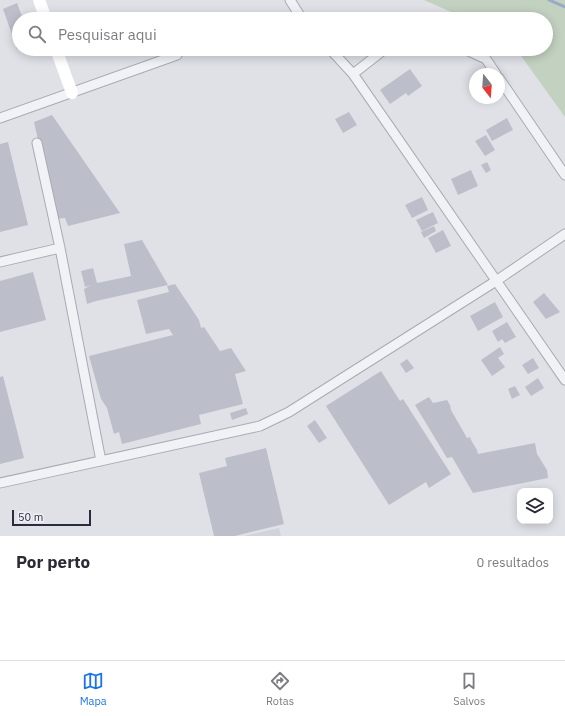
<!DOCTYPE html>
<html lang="pt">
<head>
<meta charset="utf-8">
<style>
  body { margin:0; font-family:"IBM Plex Sans",sans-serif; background:#f7f7f7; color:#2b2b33 }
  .controls { position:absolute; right:12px; bottom:12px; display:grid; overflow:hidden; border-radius:8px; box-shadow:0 2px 10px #0003 }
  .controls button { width:36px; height:36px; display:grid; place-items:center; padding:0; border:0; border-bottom:1px solid #e1e1e2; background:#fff; color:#2b2b33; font:20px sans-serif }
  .compass { position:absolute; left:469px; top:68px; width:36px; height:36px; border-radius:50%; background:#fff; box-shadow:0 2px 10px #0003; rotate:163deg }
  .scale { position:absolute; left:12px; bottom:10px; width:79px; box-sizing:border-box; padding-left:4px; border:2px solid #282d3d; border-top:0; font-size:11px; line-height:14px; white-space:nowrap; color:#282d3d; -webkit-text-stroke:3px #eef0f5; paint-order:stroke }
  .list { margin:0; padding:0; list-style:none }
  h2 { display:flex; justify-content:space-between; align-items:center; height:52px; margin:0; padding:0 16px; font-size:17px }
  h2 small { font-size:13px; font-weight:400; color:#7c7c81 }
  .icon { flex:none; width:22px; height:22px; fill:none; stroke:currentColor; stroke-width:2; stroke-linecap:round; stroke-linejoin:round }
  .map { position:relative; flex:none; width:565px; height:536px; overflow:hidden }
  .search { position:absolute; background:#fff; box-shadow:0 2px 10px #0003; left:12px; right:12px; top:12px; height:44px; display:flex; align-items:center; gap:10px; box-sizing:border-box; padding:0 14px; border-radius:22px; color:#7c7c81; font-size:15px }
  .sheet { height:124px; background:#fff }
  nav { display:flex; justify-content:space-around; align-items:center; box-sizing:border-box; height:56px; border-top:1px solid #e1e1e2; background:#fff; font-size:11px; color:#7c7c81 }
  nav a { display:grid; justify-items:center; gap:2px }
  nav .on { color:#1a73e8 }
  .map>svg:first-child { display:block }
  .built { fill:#d1d3dc }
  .green { fill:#c2d1c0 }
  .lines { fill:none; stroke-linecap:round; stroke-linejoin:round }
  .stream { stroke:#9ba9c6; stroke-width:3 }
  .building { fill:#bcbfca }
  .street-casing { stroke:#a8abb4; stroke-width:11 }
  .street { stroke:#f1f2f6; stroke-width:9 }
  .secondary { stroke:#fff; stroke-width:12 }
</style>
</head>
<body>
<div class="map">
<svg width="565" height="536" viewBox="0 0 565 536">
  <rect width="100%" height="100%" fill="#dfe1e7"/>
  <!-- built -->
  <path class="built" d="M279,528L281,536H244Z"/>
  <!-- green -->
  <path class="green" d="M424,0H565V117L516,49H546V19H467Z"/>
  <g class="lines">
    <!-- stream -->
    <path class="stream" d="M549,0L565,7"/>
  </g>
  <!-- building -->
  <path class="building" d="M17,3L23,19H19V25L10,29L3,9Z
    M19,26V37L14,39L10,29Z
    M19,38V49H17L14,40Z
    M35,49H45L46,51L37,54Z
    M410,69L422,86L408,96L406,93L390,104L380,90Z
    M349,112L357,125L343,133L335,119Z
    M52,115L120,213L68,226L65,218L56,219L34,122Z
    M507,118L513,130L492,141L486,130Z
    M486,135L495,150L485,156L475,141Z
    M8,142L28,225L0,232V144Z
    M487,162L491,170L486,173L481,165Z
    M471,170L478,186L458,195L451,179Z
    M422,197L428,210L412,218L405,205Z
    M433,212L438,223L422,231L416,220Z
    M434,226L436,231L424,238L421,232Z
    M443,230L451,246L436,253L428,238Z
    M142,240L168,285L96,301L87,304L84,289L91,285L85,287L81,271L93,268L97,283L131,276L124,244Z
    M33,272L46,320L0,332V281Z
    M175,284L199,320L201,328L204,327L220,351L231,348L246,371L235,374L243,404L199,415L201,424L122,444L119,432L114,434L107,408L101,399L89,356L173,335L169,329L146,334L137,300L169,292L167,286Z
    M544,293L560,312L546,319L533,302Z
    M495,302L503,317L478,331L470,316Z
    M507,322L516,337L505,343L502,339L498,342L492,331Z
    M500,347L504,354L498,358L505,367L492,376L481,360Z
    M533,358L539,368L528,374L522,365Z
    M407,359L414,368L406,373L400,364Z
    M381,371L400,401L403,399L451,474L429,488L426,482L389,505L326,406Z
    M3,376L24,458L0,464V377Z
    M538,378L544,388L531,396L525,387Z
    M515,386L520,395L512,399L508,389Z
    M429,397L433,403L447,400L450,405L451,410L467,438L470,437L471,440L477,450L478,454L535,443L537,454L547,470L548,478L473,493L452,457L447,458L415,405Z
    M246,408L248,414L232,420L230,413Z
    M315,420L327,438L319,443L307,426Z
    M266,448L284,524L235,536H214L199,473L227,466L225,458Z"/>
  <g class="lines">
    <!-- street casing -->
    <g class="street-casing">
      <path id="street" d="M290,0L302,19
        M330,49L353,74L565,380
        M464,49L486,59L496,74
        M353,74L385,49
        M499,78L565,175
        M0,118L177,55
        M37,143L60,248L101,461
        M0,262L60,248
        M0,483L260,426L289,412L496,281L565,234"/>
    </g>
    <!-- street -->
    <use href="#street" class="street"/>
    <!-- secondary -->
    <path class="secondary" d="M39,0L46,19
      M56,49L72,93"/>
  </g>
</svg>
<div class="controls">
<button><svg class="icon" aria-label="layers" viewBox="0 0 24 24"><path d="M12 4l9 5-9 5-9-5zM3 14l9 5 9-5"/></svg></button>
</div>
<svg class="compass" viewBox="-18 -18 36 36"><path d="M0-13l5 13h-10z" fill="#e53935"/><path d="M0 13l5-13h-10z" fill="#7c7c81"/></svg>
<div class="scale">50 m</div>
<div class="search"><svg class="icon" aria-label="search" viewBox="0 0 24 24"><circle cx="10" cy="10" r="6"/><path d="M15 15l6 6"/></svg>Pesquisar aqui</div>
</div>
<section class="sheet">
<h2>Por perto<small>0 resultados</small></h2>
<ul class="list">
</ul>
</section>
<nav>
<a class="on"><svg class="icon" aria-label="map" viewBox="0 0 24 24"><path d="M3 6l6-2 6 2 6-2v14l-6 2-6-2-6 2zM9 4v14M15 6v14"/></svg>Mapa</a>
<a><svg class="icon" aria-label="directions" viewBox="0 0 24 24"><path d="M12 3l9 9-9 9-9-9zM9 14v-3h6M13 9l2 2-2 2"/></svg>Rotas</a>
<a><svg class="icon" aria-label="saved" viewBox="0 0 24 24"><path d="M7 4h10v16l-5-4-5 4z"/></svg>Salvos</a>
</nav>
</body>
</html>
